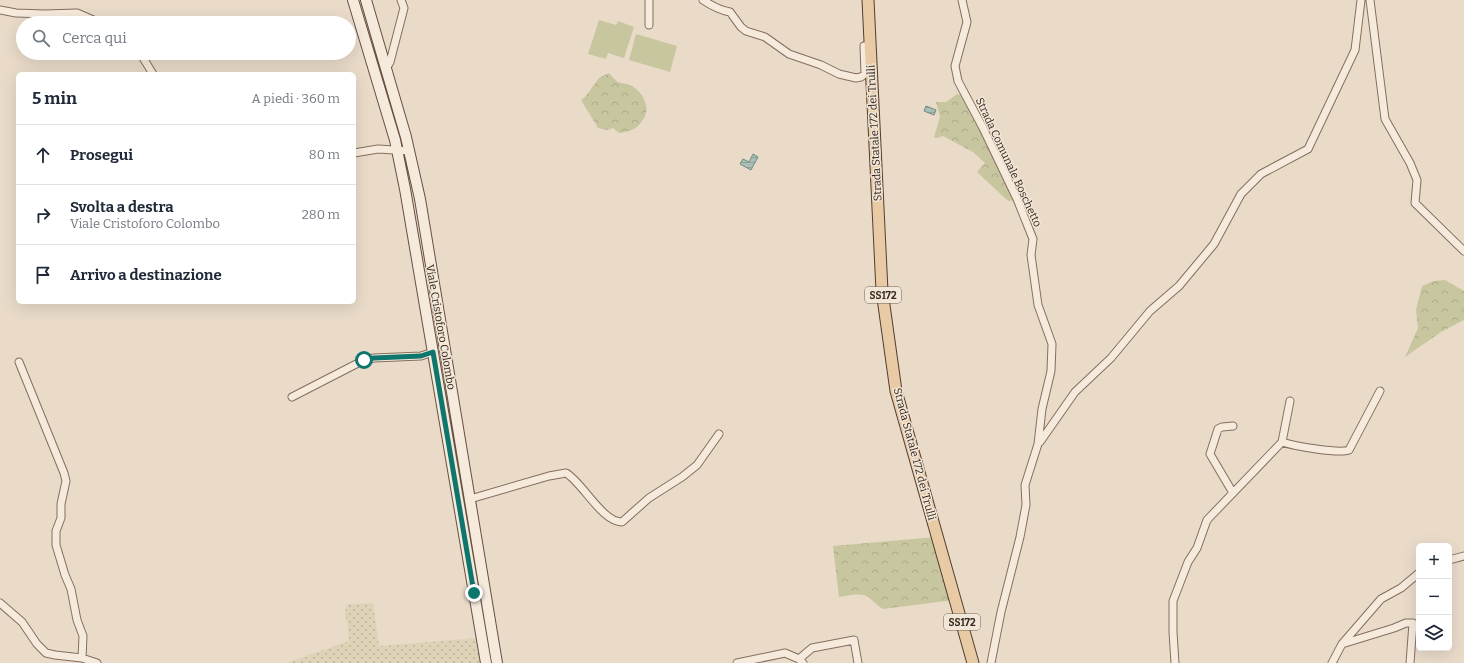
<!DOCTYPE html>
<html lang="it">
<head>
<meta charset="utf-8">
<style>
  body { margin:0; font-family:Bitter,serif; background:#f6f6f7; color:#1f2937 }
  .controls { position:absolute; right:12px; bottom:12px; display:grid; overflow:hidden; border-radius:6px; box-shadow:0 4px 16px #0002 }
  .controls button { width:36px; height:36px; display:grid; place-items:center; padding:0; border:0; border-bottom:1px solid #e0e1e3; background:#fff; color:#1f2937; font:20px sans-serif }
  .stop { position:absolute; width:12px; height:12px; margin:-9px; border:3px solid #0f766e; border-radius:50%; background:#fff }
  .stop.end { background:#0f766e; border-color:#fff; box-shadow:0 1px 4px #0008 }
  .list { margin:0; padding:0; list-style:none }
  h2 { display:flex; justify-content:space-between; align-items:center; height:52px; margin:0; padding:0 16px; font-size:17px }
  h2 small { font-size:13px; font-weight:400; color:#747a83 }
  .list li { display:grid; grid-template-columns:26px 1fr auto; gap:12px; align-items:center; box-sizing:border-box; height:60px; padding:0 16px; border-top:1px solid #e0e1e3 }
  .list b { display:block; font-size:15px; white-space:nowrap }
  .list p { margin:0; font-size:13px; white-space:nowrap; color:#747a83 }
  .list em { font-size:13px; font-style:normal; color:#747a83 }
  .icon { flex:none; width:22px; height:22px; fill:none; stroke:currentColor; stroke-width:2; stroke-linecap:round; stroke-linejoin:round }
  .map { position:relative; flex:none; width:1464px; height:663px; overflow:hidden }
  .search { position:absolute; background:#fff; box-shadow:0 4px 16px #0002; left:16px; top:16px; width:340px; height:44px; display:flex; align-items:center; gap:10px; box-sizing:border-box; padding:0 14px; border-radius:22px; color:#747a83; font-size:15px }
  .panel { position:absolute; background:#fff; box-shadow:0 4px 16px #0002; left:16px; top:72px; width:340px; height:232px; border-radius:6px }
  .map>svg:first-child { display:block }
  .farmland { fill:url(#farmland-dots) }
  .forest { fill:url(#forest-crowns) }
  .pitch { fill:#c7c69e }
  .water { fill:url(#water-rules); stroke:#708c81 }
  .lines { fill:none; stroke-linecap:round; stroke-linejoin:round }
  .street-casing { stroke:#846e5f; stroke-width:9 }
  .secondary-casing { stroke:#664f43; stroke-width:12 }
  .primary-casing { stroke:#523d33; stroke-width:13 }
  .street { stroke:#f5eadb; stroke-width:7 }
  .secondary { stroke:#f5eadb; stroke-width:10 }
  .primary { stroke:#e8caa5; stroke-width:11 }
  .route { stroke:#0f766e; stroke-width:5 }
  .labels { text-anchor:middle; stroke-width:3; stroke-linejoin:round; paint-order:stroke }
  .shield { fill:#f2e6d7; stroke:#6e6158; stroke-width:1 }
  .shield-label { font-size:10px; font-weight:bold; fill:#362821 }
  .street-label { font-size:11px; fill:#362821; stroke:#f2e6d7 }
</style>
</head>
<body>
<div class="map">
<svg width="1464" height="663" viewBox="0 0 1464 663">
  <defs>
    <pattern id="farmland-dots" width="8" height="8" patternUnits="userSpaceOnUse"><rect width="8" height="8" fill="#ded2b7"/><path d="M2 2h.1M6 6h.1" fill="none" stroke="#bfb49d" stroke-width="1.8" stroke-linecap="round"/></pattern>
    <pattern id="forest-crowns" width="20" height="18" patternUnits="userSpaceOnUse"><rect width="20" height="18" fill="#c7c69e"/><path d="M2 6a3 3 0 1 1 6 0M12 15a3 3 0 1 1 6 0" fill="none" stroke="#acaa88"/></pattern>
    <pattern id="water-rules" width="6" height="5" patternUnits="userSpaceOnUse"><rect width="6" height="5" fill="#a9beb5"/><path d="M0 2.5h6" fill="none" stroke="#92a39b"/></pattern>
  </defs>
  <rect width="100%" height="100%" fill="#eadbc9"/>
  <!-- farmland -->
  <path class="farmland" d="M373,603L379,646L477,638L481,663H286L349,641L348,627L345,614L346,607L348,604Z"/>
  <!-- forest -->
  <path class="forest" d="M609,73C612,76 615,80 618,82C622,84 626,83 630,85C642,91 651,106 644,118C637,130 631,131 619,133L613,128L608,130L598,128L581,100L585,97L599,78Z
    M957,94L962,95L1015,200L1008,201L977,172L985,163L973,152L943,136L937,138L934,137L940,117L936,102H946Z
    M1445,280L1464,291V320L1441,332L1405,357L1418,328L1416,310L1422,286L1434,281Z
    M936,537L954,600L883,609C875,604 875,602 868,597C862,592 847,596 839,597L833,546Z"/>
  <!-- pitch -->
  <path class="pitch" d="M599,20L616,25L618,21L634,27L624,58L608,53L606,59L588,54Z
    M636,34L677,46L670,72L629,60Z"/>
  <!-- water -->
  <path class="water" d="M926,106L936,110L934,115L924,111Z
    M753,154L758,157L751,170L740,164L743,159L749,162Z"/>
  <g class="lines">
    <!-- street casing -->
    <g class="street-casing">
      <path id="street" d="M649,0V25
        M703,0C712,6 719,10 730,12L741,27L746,31L765,37L789,54L821,65L839,74L856,78L861,77L865,74L864,46L870,45
        M962,0L967,22L955,66L958,81L983,128L1017,199L1033,239L1031,255L1038,305L1052,344L1051,371L1042,409L1038,444L1025,485L1026,505L1020,537L1001,612L991,663
        M1370,0L1385,119L1410,163L1417,180L1415,203L1464,251
        M0,10L16,13L45,14L77,13L100,23
        M140,53L153,74
        M386,69L390,62L404,8L401,0
        M354,153L378,149L410,151
        M19,362L64,473L66,481L61,504V518L56,531V545L65,575L71,589L77,620L83,636L82,658
        M292,397L364,360L374,358L421,356L433,352
        M1040,442L1075,392L1111,358L1150,311L1179,286L1214,244L1241,194L1261,174L1308,149L1355,50L1361,0
        M1282,442L1290,401
        M1233,493L1210,454L1218,429L1222,427L1233,426
        M470,499L549,476L566,473C583,483 602,522 622,522L649,498L682,477L697,465L719,434
        M1449,560L1464,556
        M0,603L22,622L37,644L46,653L55,655L82,658L97,663
        M1342,644L1394,628L1406,623H1413L1410,663
        M799,659L812,648L854,640L858,663
        M737,663L785,653L799,659L803,663
        M1175,663L1173,632V601L1188,562L1197,548L1207,520L1282,442C1294,446 1339,454 1349,450L1380,391
        M1332,663L1342,644L1381,599L1401,588L1419,573"/>
    </g>
    <!-- secondary casing -->
    <g class="secondary-casing">
      <path id="secondary" d="M353,0L395,140L405,189L486,663
        M366,0L406,137L420,199L497,663"/>
    </g>
    <!-- primary casing -->
    <g class="primary-casing">
      <path id="primary" d="M868,0L882,291L896,391L973,663"/>
    </g>
    <!-- street -->
    <use href="#street" class="street"/>
    <!-- secondary -->
    <use href="#secondary" class="secondary"/>
    <!-- primary -->
    <use href="#primary" class="primary"/>
  </g>
  <g class="lines">
    <!-- route -->
    <path class="route" d="M364,360L374,358L421,356L433,352L474,593"/>
  </g>
  <g class="labels">
    <!-- shield labels -->
    <g class="shield">
      <rect x="865" y="287" width="36" height="16" rx="3"/>
      <rect x="944" y="614" width="36" height="16" rx="3"/>
    </g>
    <g class="shield-label">
      <text x="883" y="299">SS172</text>
      <text x="962" y="626">SS172</text>
    </g>
    <!-- street labels -->
    <g class="street-label">
      <text transform="translate(874 133) rotate(-93)" y="4">Strada Statale 172 dei Trulli</text>
      <text transform="translate(1009 162) rotate(65)" y="4">Strada Comunale Boschetto</text>
      <text transform="translate(441 327) rotate(80)" y="4">Viale Cristoforo Colombo</text>
      <text transform="translate(915 454) rotate(75)" y="4">Strada Statale 172 dei Trulli</text>
    </g>
  </g>
</svg>
<div class="controls">
<button>+</button>
<button>−</button>
<button><svg class="icon" aria-label="layers" viewBox="0 0 24 24"><path d="M12 4l9 5-9 5-9-5zM3 14l9 5 9-5"/></svg></button>
</div>
<div class="stop" style="left:364px;top:360px"></div>
<div class="stop end" style="left:474px;top:593px"></div>
<div class="search"><svg class="icon" aria-label="search" viewBox="0 0 24 24"><circle cx="10" cy="10" r="6"/><path d="M15 15l6 6"/></svg>Cerca qui</div>
<section class="panel">
<h2>5 min<small>A piedi · 360 m</small></h2>
<ul class="list">
<li><svg class="icon" aria-label="ahead" viewBox="0 0 24 24"><path d="M12 20V5M6 11l6-6 6 6"/></svg><div><b>Prosegui</b></div><em>80 m</em></li>
<li><svg class="icon" aria-label="right" viewBox="0 0 24 24"><path d="M7 20v-9h11M14 6l5 5-5 5"/></svg><div><b>Svolta a destra</b><p>Viale Cristoforo Colombo</p></div><em>280 m</em></li>
<li><svg class="icon" aria-label="arrive" viewBox="0 0 24 24"><path d="M6 21V4h12l-3 4 3 4H6"/></svg><div><b>Arrivo a destinazione</b></div></li>
</ul>
</section>
</div>
</body>
</html>
